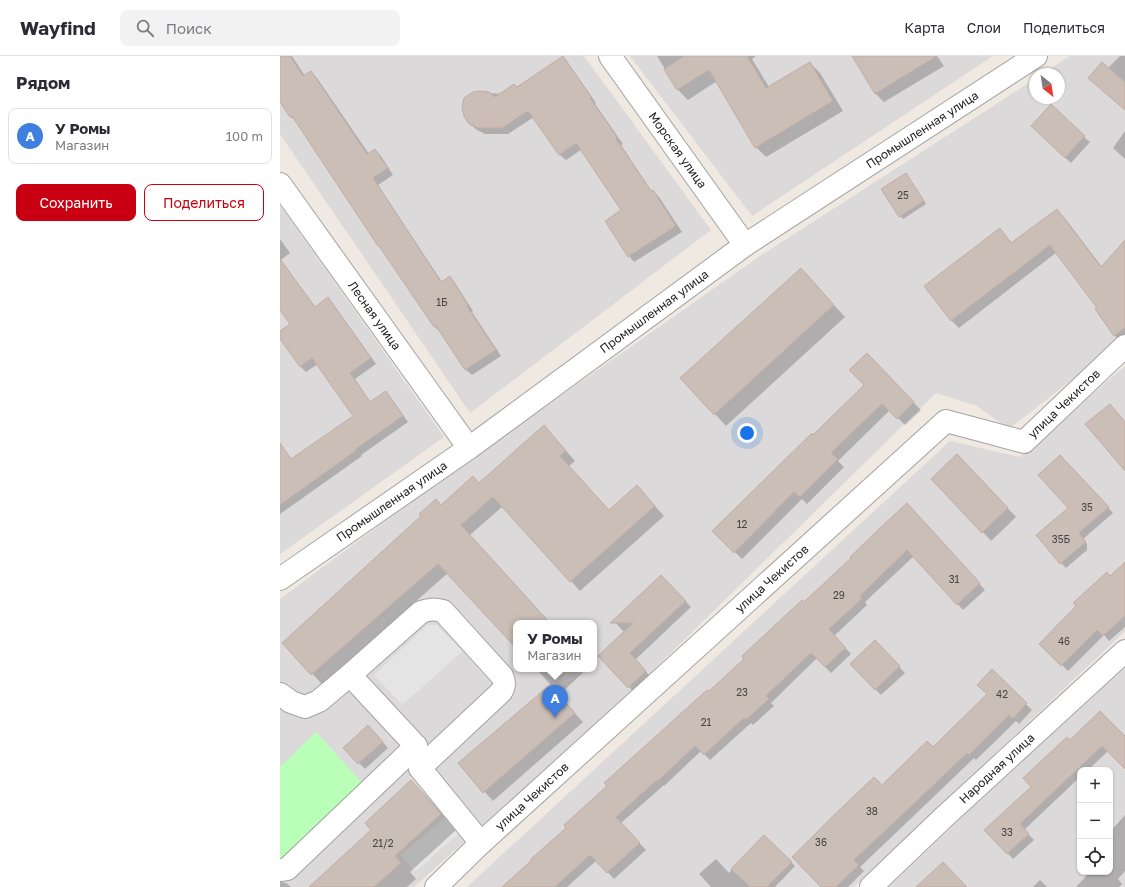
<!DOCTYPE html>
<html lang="ru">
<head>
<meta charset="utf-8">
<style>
  body { margin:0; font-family:"Golos Text",sans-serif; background:#f2f2f3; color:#2b2b33 }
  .controls { position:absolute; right:12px; bottom:12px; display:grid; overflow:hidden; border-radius:8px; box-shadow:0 1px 3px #0004 }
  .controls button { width:36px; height:36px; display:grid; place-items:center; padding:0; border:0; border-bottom:1px solid #e1e1e2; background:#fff; color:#2b2b33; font:20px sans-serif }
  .compass { position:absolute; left:749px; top:12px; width:36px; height:36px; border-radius:50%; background:#fff; box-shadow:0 1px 3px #0004; rotate:150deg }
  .you { position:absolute; left:467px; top:377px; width:14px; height:14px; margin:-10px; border:3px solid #fff; border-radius:50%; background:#1a73e8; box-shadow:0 0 0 6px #1a73e833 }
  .badge { display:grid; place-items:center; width:26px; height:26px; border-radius:50%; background:#c90012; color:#fff; font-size:13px; font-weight:700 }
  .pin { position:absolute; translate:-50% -33px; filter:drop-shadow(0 1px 2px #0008) }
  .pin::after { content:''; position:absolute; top:21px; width:14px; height:12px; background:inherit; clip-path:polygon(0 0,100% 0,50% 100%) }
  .popup { position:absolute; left:233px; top:564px; width:84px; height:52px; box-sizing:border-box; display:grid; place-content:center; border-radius:8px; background:#fff; filter:drop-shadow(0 1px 3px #0005); font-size:13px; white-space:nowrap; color:#7c7c81 }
  .popup b { font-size:15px; color:#2b2b33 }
  .popup::after { content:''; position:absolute; left:50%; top:100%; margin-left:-8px; border:8px solid transparent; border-top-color:#fff }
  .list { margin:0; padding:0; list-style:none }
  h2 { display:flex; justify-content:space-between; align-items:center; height:52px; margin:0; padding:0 16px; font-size:17px }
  h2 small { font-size:13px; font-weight:400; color:#7c7c81 }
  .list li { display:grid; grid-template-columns:26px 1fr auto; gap:12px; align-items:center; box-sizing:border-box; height:56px; margin:0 8px 8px; padding:0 8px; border:1px solid #e1e1e2; border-radius:8px }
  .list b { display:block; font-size:15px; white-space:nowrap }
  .list p { margin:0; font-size:13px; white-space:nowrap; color:#7c7c81 }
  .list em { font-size:13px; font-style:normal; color:#7c7c81 }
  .actions { display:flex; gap:8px; padding:12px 16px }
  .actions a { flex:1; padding:9px 0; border:1px solid #c90012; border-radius:8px; text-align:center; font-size:14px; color:#c90012 }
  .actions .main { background:#c90012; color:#fff }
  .icon { flex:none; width:22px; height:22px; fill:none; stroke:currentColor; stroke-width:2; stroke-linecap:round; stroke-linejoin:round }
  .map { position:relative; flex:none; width:845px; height:831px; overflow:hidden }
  header { display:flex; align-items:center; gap:24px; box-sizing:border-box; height:56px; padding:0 20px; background:#fff; border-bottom:1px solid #e1e1e2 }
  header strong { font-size:19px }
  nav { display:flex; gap:22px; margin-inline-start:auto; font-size:14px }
  .search { width:280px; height:36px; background:#f2f2f3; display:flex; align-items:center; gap:10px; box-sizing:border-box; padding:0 14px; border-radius:8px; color:#7c7c81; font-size:15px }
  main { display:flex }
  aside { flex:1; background:#fff }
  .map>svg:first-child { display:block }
  .residential { fill:#dbd9d9; fill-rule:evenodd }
  .park { fill:#b9ffb8 }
  .parking { fill:#e4e4e4 }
  .shadow { fill:#0003 }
  .building { fill:#cbbeb7; stroke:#c2ada2 }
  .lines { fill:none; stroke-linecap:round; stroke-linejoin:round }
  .minor-casing { stroke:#a3a3a3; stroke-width:24 }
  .minor { stroke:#fff; stroke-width:22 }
  .labels { text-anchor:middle; stroke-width:4; stroke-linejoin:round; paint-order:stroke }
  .number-label { font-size:10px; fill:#484443 }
  .street-label { font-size:12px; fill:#1c1c1c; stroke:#fff }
</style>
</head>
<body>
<header>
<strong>Wayfind</strong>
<div class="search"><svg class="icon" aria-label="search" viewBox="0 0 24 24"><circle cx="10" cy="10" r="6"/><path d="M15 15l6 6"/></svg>Поиск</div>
<nav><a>Карта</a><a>Слои</a><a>Поделиться</a></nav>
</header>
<main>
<aside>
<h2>Рядом<small></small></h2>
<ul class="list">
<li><span class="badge" style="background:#3f7fe0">A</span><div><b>У Ромы</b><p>Магазин</p></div><em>100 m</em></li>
</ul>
<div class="actions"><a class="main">Сохранить</a><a>Поделиться</a></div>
</aside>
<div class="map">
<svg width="845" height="831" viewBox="0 0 845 831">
  <rect width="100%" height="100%" fill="#efe9e1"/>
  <!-- residential -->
  <path class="residential" d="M0,0H304L431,174L190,357L0,78Z
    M350,0H713L472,160Z
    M790,0H845V282L729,373L697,350L656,337L351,636L134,831H0V543L147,434L480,200L755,23V42H779V18H762ZM236,567H314V613H236Z
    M0,149L164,381L0,498Z
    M845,310V575L574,831H187L670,385L739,401Z
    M845,609V831H609L762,685ZM800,714H830V816H800Z"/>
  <!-- park -->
  <path class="park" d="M36,676L87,732L0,806V711Z"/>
  <!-- parking -->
  <path class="parking" d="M147,569H156L183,595L122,649L94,619Z
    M167,760L181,776L135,816L121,799Z"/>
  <!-- shadow -->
  <path class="shadow" d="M0,0H12L25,20L31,16L37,22L89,98L95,94L101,100L113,119L98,129L162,226L169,221L175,227L193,255L192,256L221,300L192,319L186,314L161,277L155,271L17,66L11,61L0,44Z
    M377,0H476L472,3L489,31L530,7L540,17L563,55L486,101L476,91L437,25L408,44L398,34Z
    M573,0H657L664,10L604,46L595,37Z
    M840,0H845V54L809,22L828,12Z
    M282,1L288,7L316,47L315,48L343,88L341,89L372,136L373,135L379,141L402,176L354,206L349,200L342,155L302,93L286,104L280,99L254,61L228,78H205L197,74L190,68L200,36L221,38L237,32Z
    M845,75V103L833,92Z
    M758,76L804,81L810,86L791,107Z
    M626,118L646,148L623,163L620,160Z
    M777,154L784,161L822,211L845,186V284L842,286L834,279L818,252L777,196L679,272L672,265L645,230L719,173L732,187Z
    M0,183L10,197L1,204L35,251L53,248L96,308L75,323L91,347L106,336L111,342L128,366L81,399L82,400L0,458V402L6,398L12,404L74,360L38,308L26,316L20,310L0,281V277L12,268L0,252Z
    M532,225L565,261L446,370L435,358Z
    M587,298L641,354L625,369L610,354L558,405L564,411L527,448L522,443L462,503L434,475L585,329Z
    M273,380L295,405L289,410L329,455L366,440L384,460L300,535L223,450L190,479L270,567H236V591L168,517L42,628L3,587L161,450L200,428Z
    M785,405L833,457L803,483L807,488V494L786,512L781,507L789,453Z
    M686,408L736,461L711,485L703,476Z
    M633,455L705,534L683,554L634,500L585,546L587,549L554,580L571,598L551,617L537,602L491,647L494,650L473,669L471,667L430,704L421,695L384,730V729L341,767L366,794L334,823L317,804L287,831H223L524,547Z
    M845,507V571L829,585L824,579L788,615L761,588L797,550Z
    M381,520L411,551L355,604L371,621L355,637L319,600L344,576L334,565Z
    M595,585L625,617L601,639L595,633Z
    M256,613H307L280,638L276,634L275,636L303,666L213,745L179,707L271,629Z
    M712,615L752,654L739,668L736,665L696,704L694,702L643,751L580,811L584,815L568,831H542L602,730L653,693L708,639Z
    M94,676L108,692L85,713L65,692Z
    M845,681V711L828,695L808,714H800V721L744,774L754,784L733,803L706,774L753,731L790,685Z
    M131,725L147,741L176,774L130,816L136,823L127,831H30L93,774Z
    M845,759V815L838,823L842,828L839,831H796L810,816H830V793L833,789L830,786V776Z
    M484,780L515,810L495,831H431L419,818L436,803L449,817Z
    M760,824L767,831H753Z
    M0,826L6,827L11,831H0Z"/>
  <!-- building -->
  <path class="building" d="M0,0H10L23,20L31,15L87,98L95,93L108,112L93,122L161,226L170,220L188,249L187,250L216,294L185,314L156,270L154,271L99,190H98L12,60L10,61L0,46Z
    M283,0L311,41L310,42L337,81L336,83L371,135L373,134L396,170L348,201L325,165L341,154L296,87L279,99L248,55L222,72H198L189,68L184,60L182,51L184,42L193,36L200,35L209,36L215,41L234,28L237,31Z
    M404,0H467L486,32L530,6L553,45L475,92L429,14L397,34L384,13Z
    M572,0H657L595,38Z
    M822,6L845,26V54L808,22Z
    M771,48L805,80L785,102L751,70Z
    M626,117L644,145L619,161L601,133Z
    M777,153L821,211L845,184V272L834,280L815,253L817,252L770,189L671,265L644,230L720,172L731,187Z
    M0,203L35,251L48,241L91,302L70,317L90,346L106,335L123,360L76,393L77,394L0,449V387L11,403L73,360L32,302L20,311L0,283V275L10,268L0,254Z
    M521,212L554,249L434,359L400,322Z
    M587,297L634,346L617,363L602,348L551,397L558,403L520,441L514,436L454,497L432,475L532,377L533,379L584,329L569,314Z
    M830,348L845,366V415L805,368Z
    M264,369L286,395L280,400L329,454L357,429L375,450L290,526L213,441L181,469L270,567H236V592L158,508L31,619L2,587L141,460L139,458L156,443L161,449L193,420L199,427Z
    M677,398L728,452L702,477L651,423Z
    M780,399L829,451L799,477L806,486L780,508L756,479L788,452L758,419Z
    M627,447L700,527L677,549L627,494L580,540L582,543L549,573L566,592L545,611L531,597L486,640L489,643L466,664L464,662L424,699L415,690L378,725L377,724L336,761L360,787L327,817L310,799L275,831H222L252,804L251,803L286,772L284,769L327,730L324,727L427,634L429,635L464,603L462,600L478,585L522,544L524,546L571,502L570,501L598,474Z
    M845,506V560L823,580L817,574L781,610L759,588L796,550L793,547L827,516L830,520Z
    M381,519L406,545L350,597L366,615L348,632L318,600L353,567H330Z
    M595,584L620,610L595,634L570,608Z
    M712,613L747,647L733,663L729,659L689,699L687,697L637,745L574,804L579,809L556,831H541L512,801L552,761L594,721L602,729L647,685L653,691L707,638L697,629Z
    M270,629L295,657L203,737L178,707Z
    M820,655L845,680V713L822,690L740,768L749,778L727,798L704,774L751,731L743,722L787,681L790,684Z
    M88,669L103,686L78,708L63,692Z
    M131,724L161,758L115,800L121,807L94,831H29L91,774L85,767Z
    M484,779L512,806L487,831H470L451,813Z
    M663,806L687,831H636Z"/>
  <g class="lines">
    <!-- minor casing -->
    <g class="minor-casing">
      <g id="minor">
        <path id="s1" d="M330,0L465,189"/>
        <path id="s2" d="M0,128L189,392"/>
        <path id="s3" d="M0,523L189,392L465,189L756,0"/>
        <path d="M70,619L141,556C149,553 154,553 163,555L222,620C225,626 225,630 221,636L140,712L201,787"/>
        <path d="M0,638L11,646L25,651L39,645L70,619L136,690L140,712"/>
        <path d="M0,814L7,813L136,690"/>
        <path id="s4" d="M156,831L201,787L666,365L744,386L845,290"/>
        <path id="s5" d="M591,831L662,763L845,595"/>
      </g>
    </g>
    <!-- minor -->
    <use href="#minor" class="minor"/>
  </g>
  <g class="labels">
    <!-- number labels -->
    <g class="number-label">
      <text x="623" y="143">25</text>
      <text x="162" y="250">1Б</text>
      <text x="807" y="455">35</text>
      <text x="462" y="472">12</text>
      <text x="781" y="487">35Б</text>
      <text x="674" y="527">31</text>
      <text x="559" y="543">29</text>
      <text x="784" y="589">46</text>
      <text x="462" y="640">23</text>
      <text x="722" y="642">42</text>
      <text x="426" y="670">21</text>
      <text x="592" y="759">38</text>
      <text x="727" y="780">33</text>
      <text x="541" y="790">36</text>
      <text x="103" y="791">21/2</text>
    </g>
    <!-- street labels -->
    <g class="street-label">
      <text dy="4" stroke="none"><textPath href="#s3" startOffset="784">Промышленная улица</textPath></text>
      <text dy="4" stroke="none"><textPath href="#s1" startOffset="116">Морская улица</textPath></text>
      <text dy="4" stroke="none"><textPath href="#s3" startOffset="460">Промышленная улица</textPath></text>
      <text dy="4" stroke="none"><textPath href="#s2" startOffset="162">Лесная улица</textPath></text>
      <text dy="4" stroke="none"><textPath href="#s4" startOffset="827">улица Чекистов</textPath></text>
      <text dy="4" stroke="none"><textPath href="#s3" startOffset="136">Промышленная улица</textPath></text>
      <text dy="4" stroke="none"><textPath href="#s4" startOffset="456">улица Чекистов</textPath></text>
      <text dy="4" stroke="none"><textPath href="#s5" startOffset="173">Народная улица</textPath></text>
      <text dy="4" stroke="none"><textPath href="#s4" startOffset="132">улица Чекистов</textPath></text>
    </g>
  </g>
</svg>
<div class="controls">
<button>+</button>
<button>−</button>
<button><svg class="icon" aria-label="locate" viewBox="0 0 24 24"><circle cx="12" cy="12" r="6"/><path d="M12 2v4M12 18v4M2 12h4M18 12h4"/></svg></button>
</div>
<svg class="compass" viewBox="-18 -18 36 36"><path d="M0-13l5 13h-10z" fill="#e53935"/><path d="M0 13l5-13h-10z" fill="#7c7c81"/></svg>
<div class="you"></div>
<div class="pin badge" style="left:275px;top:662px;background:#3f7fe0">A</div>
<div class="popup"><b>У Ромы</b>Магазин</div>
</div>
</main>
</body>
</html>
